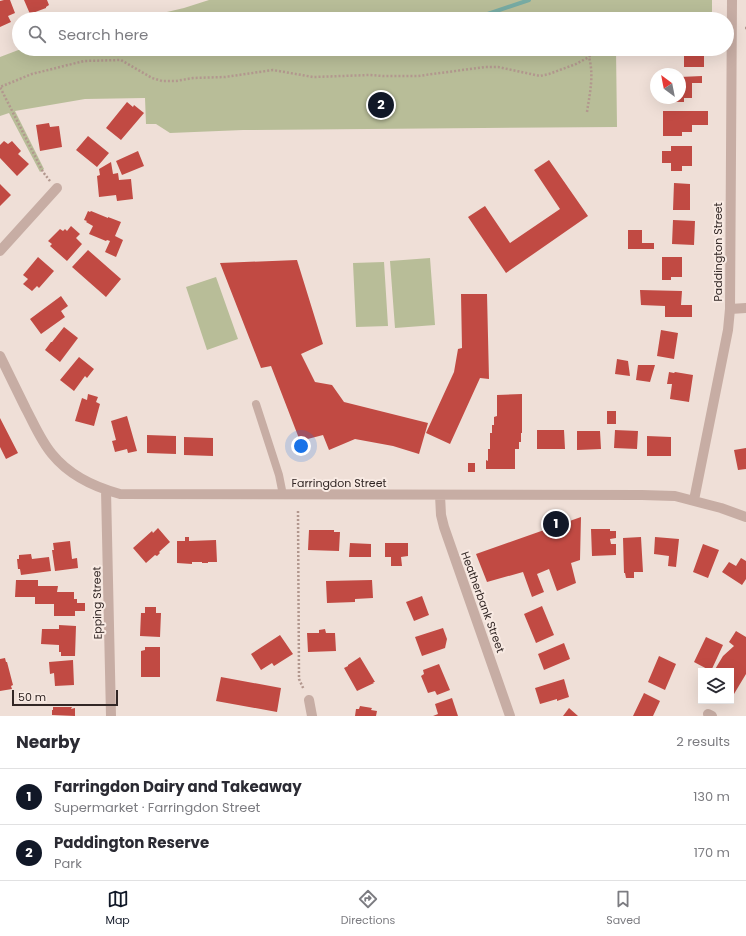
<!DOCTYPE html>
<html lang="en">
<head>
<meta charset="utf-8">
<style>
  body { margin:0; font-family:Poppins,sans-serif; background:#f7f7f7; color:#2b2b33 }
  .controls { position:absolute; right:12px; bottom:12px; display:grid; overflow:hidden; border-radius:0px; box-shadow:0 4px 16px #0002 }
  .controls button { width:36px; height:36px; display:grid; place-items:center; padding:0; border:0; border-bottom:1px solid #e1e1e2; background:#fff; color:#2b2b33; font:20px sans-serif }
  .compass { position:absolute; left:650px; top:68px; width:36px; height:36px; border-radius:50%; background:#fff; box-shadow:0 4px 16px #0002; rotate:328deg }
  .scale { position:absolute; left:12px; bottom:10px; width:106px; box-sizing:border-box; padding-left:4px; border:2px solid #322725; border-top:0; font-size:11px; line-height:14px; white-space:nowrap; color:#322725; -webkit-text-stroke:3px #f8eae3; paint-order:stroke }
  .you { position:absolute; left:301px; top:446px; width:14px; height:14px; margin:-10px; border:3px solid #fff; border-radius:50%; background:#1a73e8; box-shadow:0 0 0 6px #1a73e833 }
  .badge { display:grid; place-items:center; width:26px; height:26px; border-radius:50%; background:#111827; color:#fff; font-size:13px; font-weight:700 }
  .pin { position:absolute; translate:-50% -50%; border:2px solid #fff; box-shadow:0 1px 4px #0006 }
  .list { margin:0; padding:0; list-style:none }
  h2 { display:flex; justify-content:space-between; align-items:center; height:52px; margin:0; padding:0 16px; font-size:17px }
  h2 small { font-size:13px; font-weight:400; color:#7c7c81 }
  .list li { display:grid; grid-template-columns:26px 1fr auto; gap:12px; align-items:center; box-sizing:border-box; height:56px; padding:0 16px; border-top:1px solid #e1e1e2 }
  .list b { display:block; font-size:15px; white-space:nowrap }
  .list p { margin:0; font-size:13px; white-space:nowrap; color:#7c7c81 }
  .list em { font-size:13px; font-style:normal; color:#7c7c81 }
  .icon { flex:none; width:22px; height:22px; fill:none; stroke:currentColor; stroke-width:2; stroke-linecap:round; stroke-linejoin:round }
  .map { position:relative; flex:none; width:746px; height:716px; overflow:hidden }
  .search { position:absolute; background:#fff; box-shadow:0 4px 16px #0002; left:12px; right:12px; top:12px; height:44px; display:flex; align-items:center; gap:10px; box-sizing:border-box; padding:0 14px; border-radius:22px; color:#7c7c81; font-size:15px }
  .sheet { height:164px; background:#fff }
  nav { display:flex; justify-content:space-around; align-items:center; box-sizing:border-box; height:56px; border-top:1px solid #e1e1e2; background:#fff; font-size:11px; color:#7c7c81 }
  nav a { display:grid; justify-items:center; gap:2px }
  nav .on { color:#111827 }
  .map>svg:first-child { display:block }
  .green { fill:#b8bd98 }
  .lines { fill:none; stroke-linecap:round; stroke-linejoin:round }
  .stream { stroke:#77aba3; stroke-width:4 }
  .building { fill:#c14a43 }
  .path { stroke:#b2978e; stroke-width:2.5; stroke-dasharray:2 2; stroke-linecap:butt }
  .lane { stroke:#c7ada4; stroke-width:8 }
  .street { stroke:#c7ada4; stroke-width:10 }
  .labels { text-anchor:middle; stroke-width:4; stroke-linejoin:round; paint-order:stroke }
  .street-label { font-size:11px; fill:#322725; stroke:#f8eae3 }
</style>
</head>
<body>
<div class="map">
<svg width="746" height="716" viewBox="0 0 746 716">
  <rect width="100%" height="100%" fill="#efdfd7"/>
  <!-- green -->
  <path class="green" d="M209,0H712V19H137L184,8Z
    M21,49H616L617,127L243,130L170,133L156,124H146L145,98L85,99L15,111L44,169L40,172L9,113L0,116V57Z
    M430,258L435,325L395,328L390,261Z
    M384,262L388,326L356,327L353,263Z
    M216,277L238,339L207,350L186,287Z"/>
  <g class="lines">
    <!-- stream -->
    <path class="stream" d="M473,19L529,0"/>
  </g>
  <!-- building -->
  <path class="building" d="M4,0H10L15,13L8,16L11,22L0,27V1Z
    M24,0H47L49,5L46,7V8L30,14Z
    M684,49H704V67H684Z
    M702,76V83H692V98H684V102H672V98H680V77Z
    M127,102L133,107L134,105L144,113L121,140L106,128Z
    M663,111H708V125H692V132H682V136H663Z
    M49,123L50,127L59,126L62,147L40,151L36,125Z
    M88,136L109,153L97,167L76,150Z
    M4,141L8,144L12,141L21,151L18,154L29,164L17,176L0,158V145Z
    M671,146H692V166H682V171H671V163H662V151H671Z
    M138,151L144,166L122,175L116,161Z
    M549,160L588,216L506,273L468,217L485,206L510,243L560,209L534,170Z
    M111,162L113,174L118,173L119,180L131,179L133,199L117,201L116,195L99,197L97,176L100,175L99,169Z
    M674,183L690,184V210H673Z
    M0,184L11,195L0,206Z
    M88,211L90,212L91,211L108,218V217L121,222L115,236L123,240L116,257L105,252L110,241L107,240L106,241L89,234L93,226L86,222L87,221L84,220Z
    M673,220L695,221L694,245L672,244Z
    M71,226L80,234L76,238L82,244L67,261L50,246L52,244L48,241L60,229L63,231L65,229L67,231Z
    M628,230H642V243H654V249H628Z
    M88,250L121,279L106,297L72,267Z
    M38,257L54,271L39,288L37,286L32,291L23,284L28,279L23,275Z
    M662,257H682V277H671V280H662Z
    M297,260L323,344L301,354L315,382L332,385L344,402L428,423L419,454L393,446L355,439L329,450L323,435L300,441L271,366L261,368L220,263Z
    M640,290L682,291L681,305H692V317H665V306L641,305Z
    M461,294H487L489,379L480,378L450,444L426,433L454,372L458,349L462,348Z
    M61,296L68,306L61,311L65,317L41,334L30,319Z
    M64,327L78,338L60,362L45,350L51,342H52Z
    M661,330L678,333L674,359L657,356Z
    M79,357L94,369L87,378L85,376L74,391L60,380Z
    M617,359L628,361L630,376L615,374Z
    M638,365H655L650,382L636,380Z
    M669,372L674,373L675,372L693,375L689,402L670,399L672,384H667Z
    M88,394L98,397L96,402L100,404L94,426L75,421L82,398L87,400Z
    M522,394V433H521V442H519V449H515V469H486V460L488,461V449H490V433H492V425H494V417L497,416V395Z
    M607,411H616V424H607Z
    M127,416L137,451L128,453L127,449L115,452L112,441L116,440L111,421Z
    M0,418L18,453L6,459L0,447Z
    M537,430H564L565,449H537Z
    M615,430L638,431L637,449L614,448Z
    M577,431H600L601,449L577,450Z
    M147,435L176,436V454L147,453Z
    M647,436L671,437V456H647Z
    M184,437L213,438V456L184,455Z
    M746,448V469L738,470L734,450Z
    M468,463H475V472H468Z
    M581,517L580,560L571,563L576,583L557,591L549,569L537,574L544,592L532,597L523,572L487,582L476,554Z
    M158,528L170,542L159,552L160,553L157,556L155,555L146,563L133,548L152,531L153,533Z
    M591,529H610V531H616V538L610,539L611,544H616V555L592,556Z
    M309,530H334V532H340L339,551L308,550Z
    M185,537H189V541L216,540L217,562H208V563H202V562H192V564L177,563V541H185Z
    M641,537L643,572H634V578H626L625,573H624L623,538Z
    M655,537L679,539L676,567L668,566L669,556L654,554Z
    M70,541L72,559L77,558L78,568L55,571L52,550H54L53,543Z
    M350,543L371,544V557H349Z
    M385,543H408V556L401,557L402,566H391V557H385Z
    M703,544L719,550L708,578L693,572Z
    M31,554L32,559L49,557L51,571L21,575L20,569H18L17,559H19V555Z
    M741,558L746,561V579L742,585L722,572L729,562L736,566Z
    M16,580H38V586H58L57,592H74V599H77V603H85V611H75V616H54V604H35V597H15Z
    M372,580L373,598L355,599V602L327,603L326,581Z
    M422,596L429,615L414,621L406,602Z
    M542,606L554,635L536,643L524,614Z
    M145,607H156V613H161L160,637L140,636L141,613H145Z
    M59,625L76,626L75,656H61V652H59V645L41,644L42,629H59Z
    M443,628L447,639L445,648L422,656L415,637Z
    M325,629L326,633H335L336,651L308,652L307,633H319V630Z
    M736,631L746,637V674L731,699V671H714L723,656L734,646L729,642Z
    M280,635L293,654L274,666L272,663L261,670L251,654Z
    M706,637L723,645L711,671L694,662Z
    M564,643L570,659L544,670L538,654Z
    M145,647H160V677H141V651L145,650Z
    M659,656L676,664L665,690L648,682Z
    M360,657L375,682H373L374,683L357,691L344,668L348,666V665Z
    M5,658L6,662H7L13,685L11,686L12,689L0,691V659Z
    M73,660L74,685L55,686L54,673L50,674L49,662Z
    M439,664L450,690L437,695L435,691L428,693L421,676L424,674L423,670Z
    M221,677L281,688L277,712L216,701Z
    M564,679L569,697L557,701V699L540,704L535,688Z
    M644,693L660,701L653,716H633Z
    M452,698L458,716H433L438,714L435,704Z
    M360,706L372,708L371,710L377,711L376,716H355L356,709H359Z
    M53,707H72L71,709L75,708V716L52,715V710H53Z
    M569,708L578,716H563Z"/>
  <g class="lines">
    <!-- path -->
    <path class="path" d="M745,28H746
      M587,112C590,92 594,76 589,57
      M50,181L43,172L0,87L32,74L84,61L121,60L152,78L162,81H176L193,78L225,77L273,70L313,77L370,75L383,76H418L485,67H498L540,76L549,74L576,64L589,57L595,49
      M298,511L299,679L304,690"/>
    <!-- lane -->
    <path class="lane" d="M256,404L279,475L283,495"/>
    <!-- street -->
    <path class="street" d="M0,251L57,188
      M730,309L746,308
      M0,356C9,374 17,391 26,409C34,424 41,441 52,454C69,475 94,487 120,494L642,495L675,496L721,508L746,517
      M106,490L111,716
      M440,495L441,515L444,527L510,716
      M694,500L728,330L730,309L732,0
      M309,700L312,716
      M708,714L712,716"/>
  </g>
  <g class="labels">
    <!-- street labels -->
    <g class="street-label">
      <text transform="translate(718 252) rotate(-90)" y="4">Paddington Street</text>
      <text x="339" y="487">Farringdon Street</text>
      <text transform="translate(483 602) rotate(70)" y="4">Heatherbank Street</text>
      <text transform="translate(97 603) rotate(-91)" y="4">Epping Street</text>
    </g>
  </g>
</svg>
<div class="controls">
<button><svg class="icon" aria-label="layers" viewBox="0 0 24 24"><path d="M12 4l9 5-9 5-9-5zM3 14l9 5 9-5"/></svg></button>
</div>
<svg class="compass" viewBox="-18 -18 36 36"><path d="M0-13l5 13h-10z" fill="#e53935"/><path d="M0 13l5-13h-10z" fill="#7c7c81"/></svg>
<div class="scale">50 m</div>
<div class="you"></div>
<div class="pin badge" style="left:556px;top:524px">1</div>
<div class="pin badge" style="left:381px;top:105px">2</div>
<div class="search"><svg class="icon" aria-label="search" viewBox="0 0 24 24"><circle cx="10" cy="10" r="6"/><path d="M15 15l6 6"/></svg>Search here</div>
</div>
<section class="sheet">
<h2>Nearby<small>2 results</small></h2>
<ul class="list">
<li><span class="badge">1</span><div><b>Farringdon Dairy and Takeaway</b><p>Supermarket · Farringdon Street</p></div><em>130 m</em></li>
<li><span class="badge">2</span><div><b>Paddington Reserve</b><p>Park</p></div><em>170 m</em></li>
</ul>
</section>
<nav>
<a class="on"><svg class="icon" aria-label="map" viewBox="0 0 24 24"><path d="M3 6l6-2 6 2 6-2v14l-6 2-6-2-6 2zM9 4v14M15 6v14"/></svg>Map</a>
<a><svg class="icon" aria-label="directions" viewBox="0 0 24 24"><path d="M12 3l9 9-9 9-9-9zM9 14v-3h6M13 9l2 2-2 2"/></svg>Directions</a>
<a><svg class="icon" aria-label="saved" viewBox="0 0 24 24"><path d="M7 4h10v16l-5-4-5 4z"/></svg>Saved</a>
</nav>
</body>
</html>
